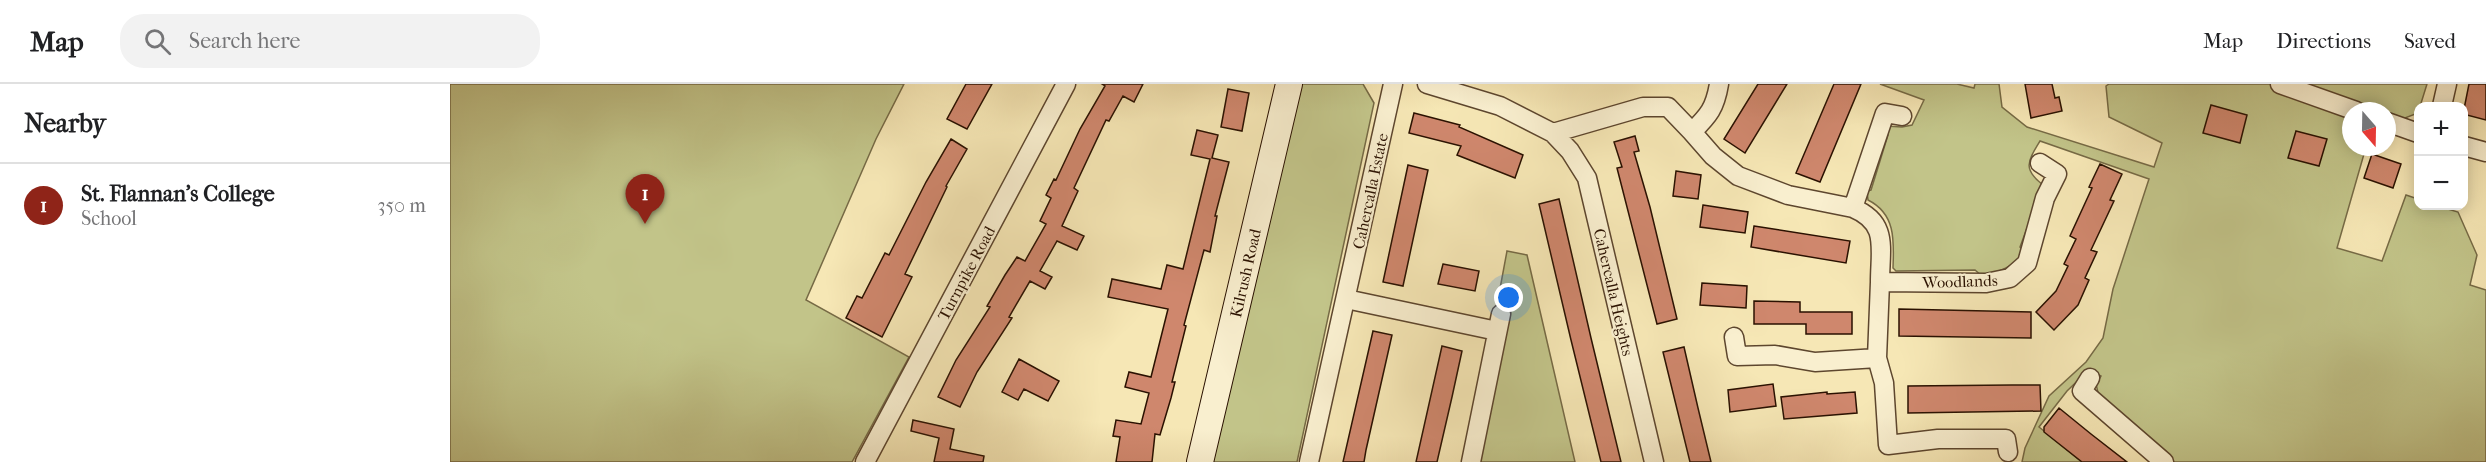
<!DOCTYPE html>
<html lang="en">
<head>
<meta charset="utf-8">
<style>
  body { margin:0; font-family:"IM FELL French Canon",serif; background:#f2f2f2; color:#202124 }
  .controls { position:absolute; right:18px; top:18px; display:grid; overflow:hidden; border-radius:12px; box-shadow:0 3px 15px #0003 }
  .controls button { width:54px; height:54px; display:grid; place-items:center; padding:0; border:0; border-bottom:2px solid #e0e0e0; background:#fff; color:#202124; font:30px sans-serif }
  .compass { position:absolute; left:1892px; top:18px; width:54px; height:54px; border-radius:50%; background:#fff; box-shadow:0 3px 15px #0003; rotate:160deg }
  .you { position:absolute; left:1059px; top:214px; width:21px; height:21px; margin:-15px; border:4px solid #fff; border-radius:50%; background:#1a73e8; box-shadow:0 0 0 9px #1a73e833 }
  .badge { display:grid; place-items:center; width:39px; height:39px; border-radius:50%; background:#8f2418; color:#fff; font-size:20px; font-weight:700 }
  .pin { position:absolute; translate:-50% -50px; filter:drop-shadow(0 2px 3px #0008) }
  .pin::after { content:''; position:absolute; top:32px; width:21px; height:18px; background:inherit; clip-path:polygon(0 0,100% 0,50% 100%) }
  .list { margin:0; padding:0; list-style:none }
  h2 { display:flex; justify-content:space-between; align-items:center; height:78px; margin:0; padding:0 24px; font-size:26px }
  h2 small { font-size:20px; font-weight:400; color:#757577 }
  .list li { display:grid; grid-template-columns:39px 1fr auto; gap:18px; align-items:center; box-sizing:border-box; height:84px; padding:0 24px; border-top:2px solid #e0e0e0 }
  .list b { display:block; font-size:22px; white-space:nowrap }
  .list p { margin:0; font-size:20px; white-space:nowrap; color:#757577 }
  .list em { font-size:20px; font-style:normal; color:#757577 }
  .icon { flex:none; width:33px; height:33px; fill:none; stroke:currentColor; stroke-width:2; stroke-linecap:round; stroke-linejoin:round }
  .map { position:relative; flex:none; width:2036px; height:378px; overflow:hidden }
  header { display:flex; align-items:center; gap:36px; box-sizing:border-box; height:84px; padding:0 30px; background:#fff; border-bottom:2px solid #e0e0e0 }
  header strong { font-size:28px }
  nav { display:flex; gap:33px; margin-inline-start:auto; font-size:21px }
  .search { width:420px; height:54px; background:#f2f2f2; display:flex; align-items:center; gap:15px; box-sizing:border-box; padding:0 21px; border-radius:24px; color:#757577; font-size:22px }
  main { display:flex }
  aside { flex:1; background:#fff }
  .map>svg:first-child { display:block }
  .green { fill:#c2c489; stroke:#766a45; stroke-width:1.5 }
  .building { fill:#cf876d; stroke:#2a1101; stroke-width:1.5 }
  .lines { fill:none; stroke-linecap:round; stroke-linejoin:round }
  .minor-casing { stroke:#5d462e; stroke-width:21 }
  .secondary-casing { stroke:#2a1101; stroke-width:28 }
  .minor { stroke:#f9efcf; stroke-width:18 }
  .secondary { stroke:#f9efcf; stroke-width:26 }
  .labels { text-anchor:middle; stroke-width:4.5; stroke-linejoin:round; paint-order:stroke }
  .street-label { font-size:16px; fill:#2a1101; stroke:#f9efcf }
</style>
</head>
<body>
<header>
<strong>Map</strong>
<div class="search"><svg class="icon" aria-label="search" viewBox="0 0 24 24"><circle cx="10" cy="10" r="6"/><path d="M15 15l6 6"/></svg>Search here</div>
<nav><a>Map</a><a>Directions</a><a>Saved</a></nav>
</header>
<main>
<aside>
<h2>Nearby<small></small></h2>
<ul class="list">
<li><span class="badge">1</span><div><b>St. Flannan's College</b><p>School</p></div><em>350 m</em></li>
</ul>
</aside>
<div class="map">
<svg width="2036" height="378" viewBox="0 0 2036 378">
  <rect width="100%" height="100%" fill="#f6e7b5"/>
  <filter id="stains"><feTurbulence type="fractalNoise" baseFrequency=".00333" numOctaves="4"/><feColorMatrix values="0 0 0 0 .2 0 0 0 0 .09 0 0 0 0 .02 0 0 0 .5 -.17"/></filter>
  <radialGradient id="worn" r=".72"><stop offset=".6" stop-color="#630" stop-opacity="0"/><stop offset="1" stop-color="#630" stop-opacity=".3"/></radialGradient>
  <!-- green -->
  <path class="green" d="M0,0H454L426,55L356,216L459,273L402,378H0Z
    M851,0H913L924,19L847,378H761Z
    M1430,0H1507L1524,4L1525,0H1549L1552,23L1577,43L1704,83L1712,59L1659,33L1656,2L1659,0H1977L1968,29L1937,41V27H1901V63H1916L1887,164L1932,177L1956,111L1968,115V122H1988L2008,128L2027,171L2020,201L2036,206V378H1724L1649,313L1646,300L1651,292L1639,286L1617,307L1589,343L1632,378H1572L1575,364L1599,312L1636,278L1653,254L1663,205L1699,95L1590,57C1578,77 1572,85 1593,101L1570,163L1574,167C1564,183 1550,188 1532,192L1525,186L1446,187L1443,184C1444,157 1446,130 1418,116L1417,107L1421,106L1438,51L1436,42L1452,43L1462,41L1474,16Z
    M1057,167L1077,171L1125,378H1029L1064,213L1049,210Z"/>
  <!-- building -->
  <path class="building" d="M516,0H542L517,45L497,35Z
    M652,0H693L684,18L673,12L659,37L656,36L624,104L628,107L612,142L634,152L627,166L607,157L590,187L602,193L595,205L580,197L559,233L562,234L527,288L510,323L488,313L506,276L540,223L537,222L555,191L567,173L575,177L596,140L590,137L601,114L596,111L604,95L606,96L630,45L655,2Z
    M1308,0H1337L1295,69L1274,55Z
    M1384,0H1411L1370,98L1346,89Z
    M1575,0H1602L1605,14L1609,13L1612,27L1581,34Z
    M2019,0H2036V36L2013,30Z
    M778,5L799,9L792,47L771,43Z
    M1761,21L1797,31L1790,59L1753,49Z
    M964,29L1010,41L1009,43L1073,71L1065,94L1007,71L1011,62L959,49Z
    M747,46L768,51L762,74L779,78L765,132H767L760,168L754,166L734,241L736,242L722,298H725L721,314L710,351L705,350L702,378H666L670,353L663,352L666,336L691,340L699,309L675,303L679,288L701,293L718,225L658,213L662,195L711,205L717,181L733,185L760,75L741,71Z
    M1846,47L1877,55L1869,82L1838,74Z
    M1185,52L1189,67L1184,68L1200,123L1227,235L1207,240L1167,84L1172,83L1164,58Z
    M501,55L517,65L496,102L497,103L455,190L462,193L432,253L396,234L407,212L412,214L435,169L439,171L476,98Z
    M1922,70L1951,80L1943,104L1914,94Z
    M1650,80L1672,90L1660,116L1664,117L1641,166L1647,168L1635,194L1639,196L1628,221L1604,246L1586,228L1606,207L1618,182L1614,180L1626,155L1620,152L1642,104L1639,103Z
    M958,81L978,86L953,202L933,198Z
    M1226,87L1251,91L1248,115L1223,112Z
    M1109,115L1141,254L1171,378H1151L1121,256L1089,120Z
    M1253,121L1298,128L1295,149L1250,143Z
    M1304,142L1400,157L1396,179L1301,163Z
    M993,180L1029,187L1025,207L988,200Z
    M1252,199L1297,202L1296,224L1250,221Z
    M1304,217L1350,218V228H1402V250H1356V240H1304Z
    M1449,225L1581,228V254L1449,252Z
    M923,247L942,251L916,366L914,378H893Z
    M992,262L1012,267L1002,313L987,378H966Z
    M1234,263L1248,324L1261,378H1240L1213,268Z
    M569,275L609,297L598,317L574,305L568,316L552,308Z
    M1323,300L1326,322L1280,328L1278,306Z
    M1562,301H1590L1591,327L1458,329V302Z
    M1377,308V310L1405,308L1407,329L1334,335L1331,313Z
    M1609,324L1641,350L1677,378H1632L1594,348V343Z
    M463,336L504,345L500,365L534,372L533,378H484L489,354L461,347Z"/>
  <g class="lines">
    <!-- minor casing -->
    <g class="minor-casing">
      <path id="minor" d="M977,0L1050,22L1103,49L1120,67L1137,94L1204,378
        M1269,0C1265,24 1259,31 1242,48L1263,72L1288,92L1338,111L1403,124L1435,29L1452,32
        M1830,0L1906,27
        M1992,22L1997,0
        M1937,38L1968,49
        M1103,49L1193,23H1218L1242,48
        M2014,62L2036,68
        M1403,124C1439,139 1430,164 1430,198L1536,199L1560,194L1577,179L1595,114L1607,90L1590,79
        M896,215L1047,247
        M1284,253L1287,272L1325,271L1365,278L1427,274L1430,198
        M1427,274L1434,299L1438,361L1488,355H1556L1558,368
        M1640,294L1632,307L1714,378
        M415,378L616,0
        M859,378L943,0
        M1021,378L1051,230"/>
    </g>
    <!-- secondary casing -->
    <g class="secondary-casing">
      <path id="secondary" d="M750,378L839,0"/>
    </g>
    <!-- minor -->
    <use href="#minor" class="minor"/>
    <!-- secondary -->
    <use href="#secondary" class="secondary"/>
  </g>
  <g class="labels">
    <!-- street labels -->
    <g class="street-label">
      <text transform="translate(920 107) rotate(-78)" y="6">Cahercalla Estate</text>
      <text transform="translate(516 189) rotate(-62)" y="6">Turnpike Road</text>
      <text transform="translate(795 189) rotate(-77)" y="6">Kilrush Road</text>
      <text transform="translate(1510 197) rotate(-2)" y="6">Woodlands</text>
      <text transform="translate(1164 208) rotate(77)" y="6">Cahercalla Heights</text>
    </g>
  </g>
  <rect width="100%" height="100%" filter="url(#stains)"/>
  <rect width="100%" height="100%" fill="url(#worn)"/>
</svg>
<div class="controls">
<button>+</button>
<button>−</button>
</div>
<svg class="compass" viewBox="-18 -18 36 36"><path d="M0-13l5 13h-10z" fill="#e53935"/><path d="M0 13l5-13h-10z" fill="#757577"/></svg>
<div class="you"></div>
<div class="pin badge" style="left:195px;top:140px">1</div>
</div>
</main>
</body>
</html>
